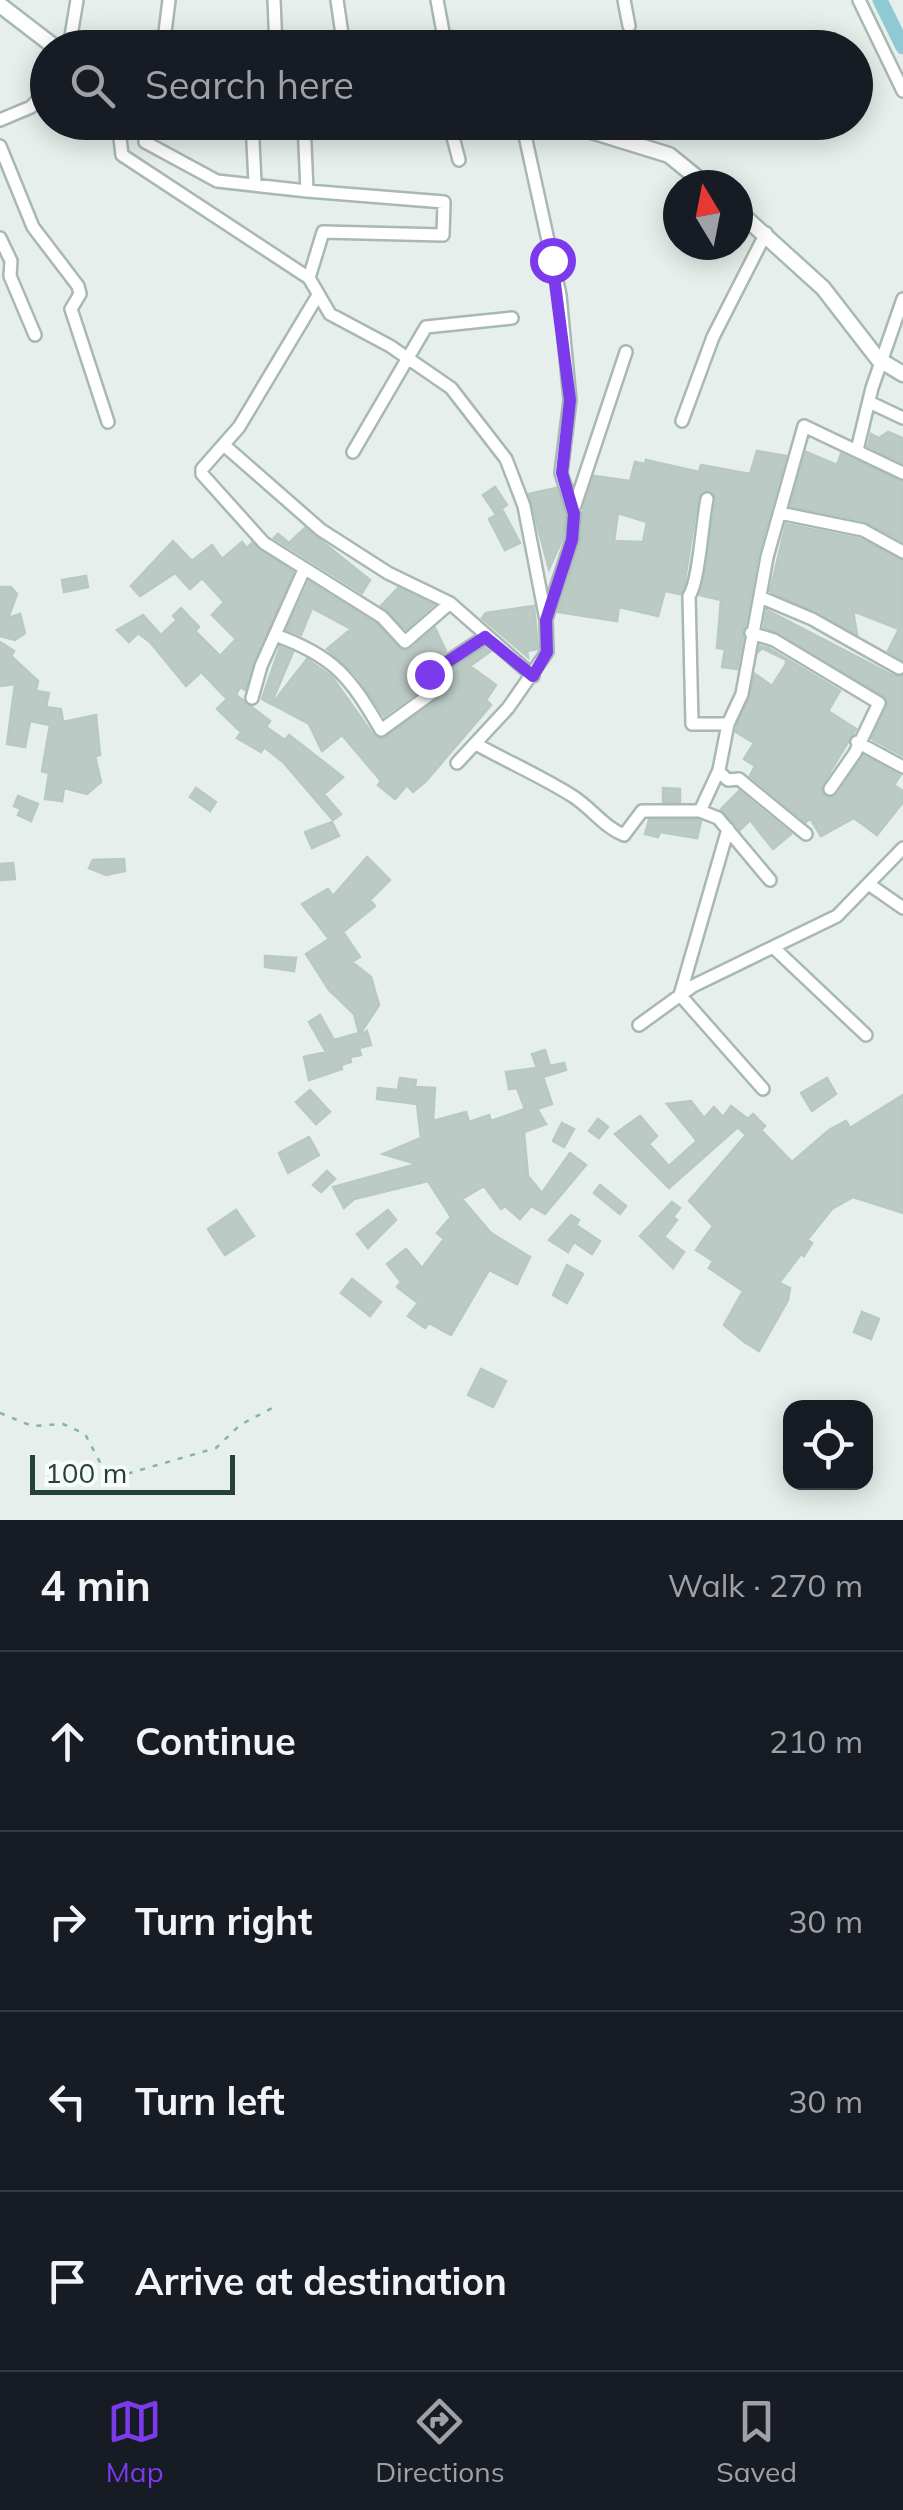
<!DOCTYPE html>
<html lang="en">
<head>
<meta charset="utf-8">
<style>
  body { margin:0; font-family:Mulish,sans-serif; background:#242831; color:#f1f3f6 }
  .controls { position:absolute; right:30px; bottom:30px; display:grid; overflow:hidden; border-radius:20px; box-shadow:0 5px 25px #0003 }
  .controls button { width:90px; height:90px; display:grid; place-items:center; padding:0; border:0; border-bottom:2px solid #363941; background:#171b24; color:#f1f3f6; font:50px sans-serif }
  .compass { position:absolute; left:663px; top:170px; width:90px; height:90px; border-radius:50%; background:#171b24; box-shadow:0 5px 25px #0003; rotate:350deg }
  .scale { position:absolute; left:30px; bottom:25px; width:205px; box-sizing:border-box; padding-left:10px; border:5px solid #24423a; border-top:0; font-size:28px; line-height:35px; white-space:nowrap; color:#24423a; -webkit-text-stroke:8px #f7fbf9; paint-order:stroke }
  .stop { position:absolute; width:30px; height:30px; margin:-22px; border:8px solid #7c3aed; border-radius:50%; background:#fff }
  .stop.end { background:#7c3aed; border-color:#fff; box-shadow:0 2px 10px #0008 }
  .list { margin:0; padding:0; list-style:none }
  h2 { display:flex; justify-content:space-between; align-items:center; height:130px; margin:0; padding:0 40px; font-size:42px }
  h2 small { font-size:32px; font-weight:400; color:#9ea1a6 }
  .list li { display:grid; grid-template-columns:65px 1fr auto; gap:30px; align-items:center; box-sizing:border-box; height:180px; padding:0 40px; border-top:2px solid #363941 }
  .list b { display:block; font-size:38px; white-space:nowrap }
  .list em { font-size:32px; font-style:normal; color:#9ea1a6 }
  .icon { flex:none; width:55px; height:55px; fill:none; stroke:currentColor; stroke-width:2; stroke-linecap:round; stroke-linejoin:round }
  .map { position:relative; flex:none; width:903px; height:1520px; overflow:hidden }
  .search { position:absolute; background:#171b24; box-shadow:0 5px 25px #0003; left:30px; right:30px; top:30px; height:110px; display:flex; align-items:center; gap:25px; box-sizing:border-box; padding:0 35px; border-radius:55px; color:#9ea1a6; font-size:38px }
  .sheet { height:850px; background:#171b24 }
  nav { display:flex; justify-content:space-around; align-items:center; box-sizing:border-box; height:140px; border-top:2px solid #363941; background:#171b24; font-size:28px; color:#9ea1a6 }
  nav a { display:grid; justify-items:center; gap:5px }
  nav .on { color:#7c3aed }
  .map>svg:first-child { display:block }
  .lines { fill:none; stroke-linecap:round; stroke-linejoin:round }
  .canal { stroke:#8ec9d4; stroke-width:15 }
  .building { fill:#bbcac4; stroke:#b8c9c2; stroke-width:2.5; fill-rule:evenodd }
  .minor-casing { stroke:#a8b8b2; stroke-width:16 }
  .tertiary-casing { stroke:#a8b8b2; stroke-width:19 }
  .path { stroke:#86b3a5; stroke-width:2.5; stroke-dasharray:5 8; stroke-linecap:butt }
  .minor { stroke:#fff; stroke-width:11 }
  .tertiary { stroke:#fff; stroke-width:14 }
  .route { stroke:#7c3aed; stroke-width:12 }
</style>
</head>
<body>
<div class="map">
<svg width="903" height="1520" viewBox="0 0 903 1520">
  <rect width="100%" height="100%" fill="#e6efeb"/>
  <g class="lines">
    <!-- canal -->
    <path class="canal" d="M880,0L903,47"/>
  </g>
  <!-- building -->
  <path class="building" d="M888,432L903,438V463L868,446L871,434L879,438Z
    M757,451L786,456L758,555L737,669L722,667L725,649L717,648L721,600L700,595L716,501L710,490L698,497L684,586L680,594L665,591L658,616L619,607L617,621L558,612L581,542L583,510L594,476L630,481L635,462L645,464L646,460L699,472L701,465L750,474ZM618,513L647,522L643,542L614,541Z
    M806,452L837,465L841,454L903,482V541L865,521L791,506Z
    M495,487L507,505L495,513L483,495Z
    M556,488L565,515L563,538L549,569L529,494Z
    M503,511L520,543L505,550L489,519Z
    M786,524L860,539L903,561V660L888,651L899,629L853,611L857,634L770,591Z
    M305,528L370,580L362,593L274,538L278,534L289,543Z
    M173,541L192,561L212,545L222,559L242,542L247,548L252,543L293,572L245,690L240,687L236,695L270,721L266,727L285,740L289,735L343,777L324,794L341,814L333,820L283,762L264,747L261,752L237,738L241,732L217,709L227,699L201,672L186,686L150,642L138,633L129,642L117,630L143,615L161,635L177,620L173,616L181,608L199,627L195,631L220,656L236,639L212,615L224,602L202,578L190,589L175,573L140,596L131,586Z
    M86,576L88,587L64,592L62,580Z
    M309,582L376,624L401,650H410L435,628L446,651L421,669L426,686L384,716L357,676L327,649L351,629L312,608L301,635L287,630Z
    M0,587H11L17,594L8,618L20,614L25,633L15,640L0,636Z
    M398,588L433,605L406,629L381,606Z
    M534,606L538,649L527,651L528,657L482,618L486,613Z
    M767,610L894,676H903V756L872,739L887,707L886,697L764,627Z
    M0,642L14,651L11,656L38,681L36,691L49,693L46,707L61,709L63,722L96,715L100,755L95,756L101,782L87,794L64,788L62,801L45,799L49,773L42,771L50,725L30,721L25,747L7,744L15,684L0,686Z
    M760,646L770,649L840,691L828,711L856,729L822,785L824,796L837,795L864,756L900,776L894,785L903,791V802L877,835L854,818L821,836L810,818L806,822L750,776L755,766L744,759L754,743L736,732L737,727L755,674L772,686L786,664V660L762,648L759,651Z
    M280,647L293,652L271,704L262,699Z
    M486,647L491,651L470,666L496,685L486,700L491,705L426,781L413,792L407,785L395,799L378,785L381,781L342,735L322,751L309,724L272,704L307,659L332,677L374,736L383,739L444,696L448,686L442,676Z
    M196,788L216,802L210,811L190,797Z
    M663,788L680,789V802H663Z
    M739,791L791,834L773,849L750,820L740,830L721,809Z
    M18,796L38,804L31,821L18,815L21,809L14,806Z
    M649,820H698L701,821L697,838L660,832L658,837L645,834Z
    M332,822L339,836L312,848L305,832Z
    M367,857L390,880L370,900L375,906L343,932L360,957L352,962L371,977L379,1005L358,1037L367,1031L371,1045L359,1048L361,1055L350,1057L351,1062L341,1065L342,1069L309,1080L304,1057L326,1052L309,1022L320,1015L334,1040L359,1033L354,1014L329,990L306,954L329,939L302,904L328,889L333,896Z
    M124,859L125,871L106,875L89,868L93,860Z
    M13,863L15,879L0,880V864Z
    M265,956L296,958L294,971L265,967Z
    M545,1050L550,1066L564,1063L566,1070L543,1077L552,1104L537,1109L546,1124L524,1132L528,1176L542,1193L570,1153L586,1165L545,1214L531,1206L520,1219L505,1206L501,1209L484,1186L462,1199L491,1233L530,1257L517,1284L489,1270L451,1335L429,1323L425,1328L408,1316L418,1303L397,1287L401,1282L387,1264L406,1249L422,1268L444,1239L437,1233L451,1217L428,1181L354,1199L344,1208L333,1187L417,1164L383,1154L421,1138L417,1104L377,1099L378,1088L398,1090L400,1078L416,1080L415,1087L435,1088L433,1121L466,1112L469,1122L489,1115L491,1121L525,1109L517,1088L509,1089L506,1072L537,1068L532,1054Z
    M827,1078L836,1094L812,1111L801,1093Z
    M310,1090L330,1112L316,1124L296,1102Z
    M903,1095V1213L853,1197L832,1209L807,1240L812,1243L804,1256L801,1254L779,1283L790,1288L788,1300L759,1351L743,1341L724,1325L743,1291L709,1268L713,1261L696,1250L713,1226L689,1201L746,1135L738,1127L669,1188L615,1134L640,1116L657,1136L649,1144L669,1166L697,1141L667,1104L691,1101L704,1118L714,1107L723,1117L731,1106L748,1119L753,1114L765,1126L761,1130L792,1162L829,1130L846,1121L850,1128Z
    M598,1119L608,1127L599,1138L589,1131Z
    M562,1123L574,1129L564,1147L553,1141Z
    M309,1137L319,1155L288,1173L279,1153Z
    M327,1171L335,1179L321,1192L313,1185Z
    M600,1185L626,1206L620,1214L594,1193Z
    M672,1202L680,1208L673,1217L677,1220L664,1237L684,1252L673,1268L640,1236Z
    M236,1210L254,1236L225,1255L208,1229Z
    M388,1210L396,1220L368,1248L357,1234Z
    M571,1215L579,1220L576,1225L600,1241L592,1254L574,1242L568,1252L549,1240Z
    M567,1265L583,1274L567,1303L553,1295Z
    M352,1279L381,1302L370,1316L341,1293Z
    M862,1312L879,1319L871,1339L854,1332Z
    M481,1369L506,1381L493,1407L468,1395Z"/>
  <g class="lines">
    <!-- minor casing -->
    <g class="minor-casing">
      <path id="minor" d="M274,0L276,48
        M337,0L344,48
        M437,0L446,48
        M624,0L629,26
        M859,0L903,91
        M69,48L77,0
        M163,48L169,0
        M0,120L31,107L48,89
        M118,122L122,155L309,278L330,314L390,346L451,388L506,459L524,506L546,620L547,652L508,708L457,763
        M252,122L255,183
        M304,122L307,191L444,202L443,235L323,232L309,278
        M449,122L459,160
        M522,122L560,295L570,400L561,473L574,514L572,540L547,616
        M145,142L217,181L307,191
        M0,146L33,227L78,286L80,294L71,309L108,422
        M0,238L11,261L10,276L35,335
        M318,295L239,427L202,469V474L264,543L382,617L405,642L450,603
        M869,402L903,418
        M682,421L713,337L766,233
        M225,446L321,530L388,573L450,603L533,676
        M857,450L872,388L903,299
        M353,452L426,327L512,318
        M707,499C702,523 699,582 689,596L692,724H728
        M575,505L626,352
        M780,513L863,530L903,552
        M760,597L812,619L899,668
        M751,633L774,640L879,703L855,753L830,789
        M275,635C334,656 350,677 381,730L439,688L429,674L485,637
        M252,698L261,666L303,572
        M857,742L903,767
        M476,744C508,762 543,777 574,797C592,809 604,827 624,835L642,811H700L718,818L770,880
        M719,772L728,780L739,779L806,834
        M700,811L719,770L728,724L742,694L767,557L804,426L903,473
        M728,829L680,995L763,1089
        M870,885L903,908
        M773,947L866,1035
        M639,1025L693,986L837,916L903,848"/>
    </g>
    <!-- tertiary casing -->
    <g class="tertiary-casing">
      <path id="tertiary" d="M0,5L56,48
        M562,122L669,155L706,185
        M738,211L823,288L878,359L903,374"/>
    </g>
    <!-- path -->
    <path class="path" d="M0,1413L32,1426L63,1424L85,1434L102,1466L116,1477L216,1448L240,1425L274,1407"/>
    <!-- minor -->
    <use href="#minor" class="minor"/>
    <!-- tertiary -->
    <use href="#tertiary" class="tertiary"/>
  </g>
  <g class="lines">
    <!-- route -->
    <path class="route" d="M429,674L485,637L533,676L547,652L546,620L572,540L574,514L562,473L570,400L552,260"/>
  </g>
</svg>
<div class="controls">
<button><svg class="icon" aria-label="locate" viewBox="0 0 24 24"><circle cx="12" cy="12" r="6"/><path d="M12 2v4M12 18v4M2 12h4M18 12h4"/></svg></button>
</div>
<svg class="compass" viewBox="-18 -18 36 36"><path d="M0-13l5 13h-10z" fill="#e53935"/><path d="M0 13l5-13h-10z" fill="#9ea1a6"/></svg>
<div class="scale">100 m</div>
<div class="stop" style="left:552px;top:260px"></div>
<div class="stop end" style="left:429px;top:674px"></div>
<div class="search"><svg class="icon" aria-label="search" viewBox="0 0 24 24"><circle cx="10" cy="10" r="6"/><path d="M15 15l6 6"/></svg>Search here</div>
</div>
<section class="sheet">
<h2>4 min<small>Walk · 270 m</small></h2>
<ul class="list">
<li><svg class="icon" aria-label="ahead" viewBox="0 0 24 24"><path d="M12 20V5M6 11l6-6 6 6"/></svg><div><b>Continue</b></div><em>210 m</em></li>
<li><svg class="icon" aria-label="right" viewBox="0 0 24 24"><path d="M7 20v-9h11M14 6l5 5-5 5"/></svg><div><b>Turn right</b></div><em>30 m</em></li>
<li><svg class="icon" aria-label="left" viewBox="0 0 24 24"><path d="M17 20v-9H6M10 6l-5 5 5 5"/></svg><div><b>Turn left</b></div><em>30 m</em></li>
<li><svg class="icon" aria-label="arrive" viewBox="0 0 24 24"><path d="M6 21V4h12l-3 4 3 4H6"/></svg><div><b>Arrive at destination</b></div></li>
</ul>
</section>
<nav>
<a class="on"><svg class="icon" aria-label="map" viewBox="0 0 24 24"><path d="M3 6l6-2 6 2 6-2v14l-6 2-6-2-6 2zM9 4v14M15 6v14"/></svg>Map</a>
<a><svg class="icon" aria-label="directions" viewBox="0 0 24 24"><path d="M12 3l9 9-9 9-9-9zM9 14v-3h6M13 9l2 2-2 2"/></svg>Directions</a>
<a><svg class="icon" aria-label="saved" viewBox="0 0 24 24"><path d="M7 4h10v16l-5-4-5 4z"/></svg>Saved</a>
</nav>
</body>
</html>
